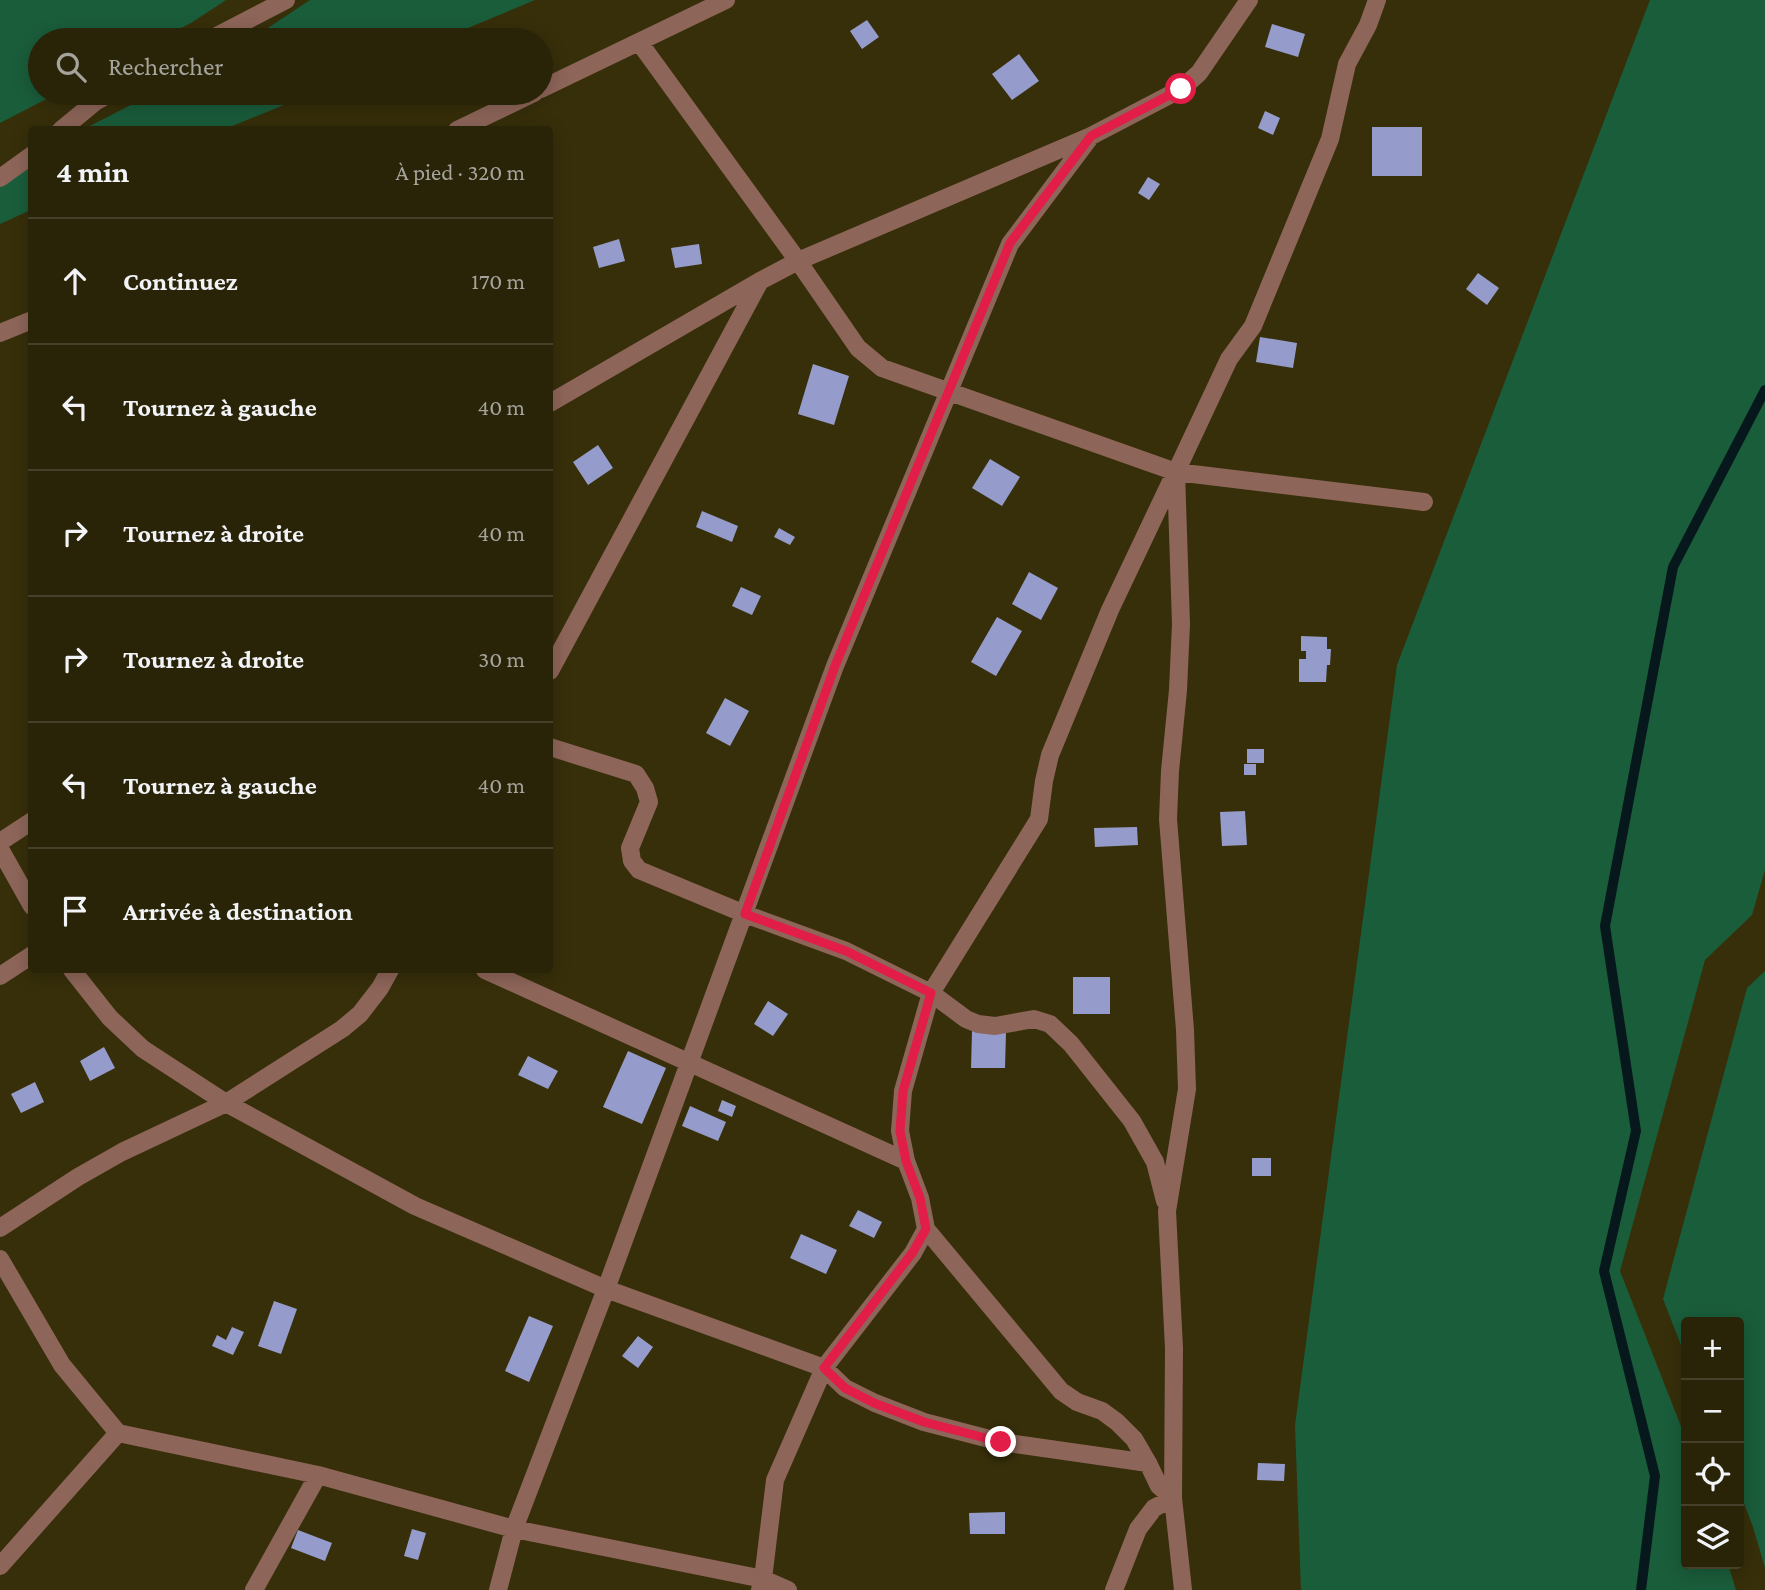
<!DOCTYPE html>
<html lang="fr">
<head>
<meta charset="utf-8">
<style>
  body { margin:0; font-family:"Crimson Pro",serif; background:#312b12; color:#f1f3f6 }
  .controls { position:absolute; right:21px; bottom:21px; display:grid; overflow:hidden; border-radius:7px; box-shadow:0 4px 18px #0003 }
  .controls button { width:63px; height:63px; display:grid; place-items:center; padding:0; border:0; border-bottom:2px solid #454029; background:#292308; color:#f1f3f6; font:35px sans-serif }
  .stop { position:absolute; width:21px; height:21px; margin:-16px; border:5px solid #e11d48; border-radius:50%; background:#fff }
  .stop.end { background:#e11d48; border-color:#fff; box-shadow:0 2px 7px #0008 }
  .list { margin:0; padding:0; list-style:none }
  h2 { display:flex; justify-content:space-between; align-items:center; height:91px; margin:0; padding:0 28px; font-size:30px }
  h2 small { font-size:23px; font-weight:400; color:#a5a49c }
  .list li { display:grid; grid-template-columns:46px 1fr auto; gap:21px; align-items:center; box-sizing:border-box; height:126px; padding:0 28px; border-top:2px solid #454029 }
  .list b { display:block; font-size:26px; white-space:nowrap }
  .list em { font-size:23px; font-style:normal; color:#a5a49c }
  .icon { flex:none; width:38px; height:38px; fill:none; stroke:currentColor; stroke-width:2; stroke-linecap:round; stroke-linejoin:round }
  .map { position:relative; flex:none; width:1765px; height:1590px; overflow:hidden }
  .search { position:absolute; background:#292308; box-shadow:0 4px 18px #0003; left:28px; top:28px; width:525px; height:77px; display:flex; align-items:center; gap:18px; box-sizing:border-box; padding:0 24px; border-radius:38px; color:#a5a49c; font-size:26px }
  .panel { position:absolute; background:#292308; box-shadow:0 4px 18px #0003; left:28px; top:126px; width:525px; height:847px; border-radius:7px }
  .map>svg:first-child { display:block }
  .green { fill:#1a5d3b }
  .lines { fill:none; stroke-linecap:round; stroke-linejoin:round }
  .stream { stroke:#07181d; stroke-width:10 }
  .building { fill:#959ccb }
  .minor { stroke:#8e6559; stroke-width:18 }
  .route { stroke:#e11d48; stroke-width:9 }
</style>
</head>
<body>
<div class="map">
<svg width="1765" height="1590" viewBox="0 0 1765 1590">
  <rect width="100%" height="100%" fill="#372f0a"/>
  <!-- green -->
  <path class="green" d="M0,0H226L191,23L158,40H40V93H58L0,123Z
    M310,0H535L439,40H250Z
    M1650,0H1765V870L1752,915L1705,960L1620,1271L1686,1439V1564H1728L1736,1590H1301L1295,1425L1397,665Z
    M154,93H313L225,129H84Z
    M31,157V210L0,224V173Z
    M1765,971V1568L1753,1527L1739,1490V1322H1686V1358L1663,1299L1747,988Z"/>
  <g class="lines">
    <!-- stream -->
    <path class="stream" d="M1641,1590L1655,1476L1604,1271L1636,1131L1605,926L1673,567L1765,390"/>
  </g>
  <!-- building -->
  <path class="building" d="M867,20L879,37L862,49L850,31Z
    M1272,24L1305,34L1298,57L1265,47Z
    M1019,54L1039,81L1012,100L992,74Z
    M1265,111L1280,118L1273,135L1258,128Z
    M1372,127H1422V176H1372Z
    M1148,177L1160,184L1149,200L1138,193Z
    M619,239L625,261L599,268L593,247Z
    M699,244L702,264L675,268L671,248Z
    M1478,273L1499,288L1487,305L1466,289Z
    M1260,337L1297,343L1293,368L1256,362Z
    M813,364L849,376L834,425L798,414Z
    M598,445L613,468L588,485L573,462Z
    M990,459L1020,477L1002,506L972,488Z
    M702,511L738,526L732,542L696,527Z
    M779,528L795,537L790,545L774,537Z
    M1029,572L1058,588L1041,620L1012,604Z
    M741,587L761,596L752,615L732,606Z
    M997,617L1022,631L996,676L971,662Z
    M1301,636L1327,637V649H1331L1330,665H1327L1326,682H1299V659H1306V651H1301Z
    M725,698L749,711L730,746L706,733Z
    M1247,749H1264V763H1247Z
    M1244,764H1256V775H1244Z
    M1245,811L1247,845L1222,846L1220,812Z
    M1137,827L1138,845L1095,847L1094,828Z
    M1073,977H1110V1014H1073Z
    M768,1001L788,1014L773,1036L754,1024Z
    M972,1031L1006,1032L1005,1068H971Z
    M104,1047L115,1068L90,1081L80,1061Z
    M628,1051L666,1068L642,1124L603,1107Z
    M528,1056L558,1071L548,1089L518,1075Z
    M35,1082L44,1102L21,1113L11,1094Z
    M722,1100L736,1106L732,1117L718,1111Z
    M690,1106L726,1122L718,1141L682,1126Z
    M1252,1158H1271V1176H1252Z
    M858,1210L882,1222L874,1238L849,1226Z
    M801,1234L837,1250L826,1274L790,1258Z
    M274,1301L297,1309L281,1354L258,1346Z
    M529,1316L553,1326L529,1382L505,1371Z
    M232,1327L244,1332L233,1355L212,1346L217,1335L226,1340Z
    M638,1336L653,1347L638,1368L622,1356Z
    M1258,1463L1285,1464L1284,1481L1257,1480Z
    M1005,1512V1534H970L969,1513Z
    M412,1529L426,1533L418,1560L404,1556Z
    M298,1530L332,1543L325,1561L291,1548Z"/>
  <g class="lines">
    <!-- minor -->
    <path class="minor" d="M209,40L286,0
      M639,42L798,261L858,348L882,368L1176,472L1424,502
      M541,89L726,0
      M61,130L95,102L111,93
      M457,130L534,93
      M0,178L32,155
      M0,333L32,320
      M550,403L760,281L798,261L1091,136L1181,89L1199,73L1249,0
      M550,671L760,281
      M550,747L636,774L645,788L649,802L630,848L632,861L639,870L745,914L846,951L931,993L966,1019L978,1024L995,1026L1034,1019L1050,1024L1071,1044L1132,1121L1155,1162L1165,1201
      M0,842L32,821
      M0,849L32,906
      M72,970L110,1018L143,1049L226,1103L415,1206L606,1289L824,1368L845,1388L875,1403L924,1422L1001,1442L1148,1463L1159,1486L1173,1498L1154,1508L1138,1529L1114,1590
      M485,970L906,1161
      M0,976L32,955
      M0,1228L78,1177L122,1152L226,1103L342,1029L360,1014L380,988L390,970
      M0,1259L62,1365L118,1433L318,1475L514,1529L763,1579L788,1590
      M1148,1463L1134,1439L1117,1422L1102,1411L1077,1402L1061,1391L926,1229L920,1198L906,1161L900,1131L903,1091L931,993L1039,819L1044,781L1050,755L1110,610L1174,475
      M0,1566L118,1433
      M254,1590L318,1475
      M498,1590L514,1529L606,1289L835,666L1010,244L1091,136
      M760,1590L763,1579L775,1480L824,1368L913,1253L926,1229
      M1183,1590L1173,1498L1174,1348L1167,1211L1187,1089L1185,1030L1168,819L1170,771L1178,690L1181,624L1176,472L1229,359L1253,326L1330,139L1347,64L1368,25L1377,0"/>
  </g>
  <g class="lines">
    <!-- route -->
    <path class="route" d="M1001,1442L924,1422L874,1403L845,1388L824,1368L913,1252L926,1229L920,1198L906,1161L900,1131L903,1091L931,993L846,951L745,914L835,666L1010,243L1091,136L1181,89"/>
  </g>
</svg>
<div class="controls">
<button>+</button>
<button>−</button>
<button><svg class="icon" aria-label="locate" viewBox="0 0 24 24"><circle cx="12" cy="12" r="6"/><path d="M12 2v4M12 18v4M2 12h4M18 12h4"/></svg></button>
<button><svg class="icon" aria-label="layers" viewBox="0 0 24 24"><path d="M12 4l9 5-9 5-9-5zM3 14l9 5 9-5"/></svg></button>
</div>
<div class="stop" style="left:1181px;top:89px"></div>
<div class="stop end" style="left:1001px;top:1442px"></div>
<div class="search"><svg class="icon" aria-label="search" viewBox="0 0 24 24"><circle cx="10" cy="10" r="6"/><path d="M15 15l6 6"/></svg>Rechercher</div>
<section class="panel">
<h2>4 min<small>À pied · 320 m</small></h2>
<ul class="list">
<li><svg class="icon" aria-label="ahead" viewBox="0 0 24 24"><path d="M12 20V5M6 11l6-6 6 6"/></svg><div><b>Continuez</b></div><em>170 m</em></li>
<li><svg class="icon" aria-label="left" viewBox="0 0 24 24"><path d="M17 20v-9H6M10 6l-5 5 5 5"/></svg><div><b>Tournez à gauche</b></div><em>40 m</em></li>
<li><svg class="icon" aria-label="right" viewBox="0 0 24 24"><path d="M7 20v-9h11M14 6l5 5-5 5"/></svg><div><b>Tournez à droite</b></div><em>40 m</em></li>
<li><svg class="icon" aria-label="right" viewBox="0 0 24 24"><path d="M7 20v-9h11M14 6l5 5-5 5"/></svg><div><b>Tournez à droite</b></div><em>30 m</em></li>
<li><svg class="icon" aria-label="left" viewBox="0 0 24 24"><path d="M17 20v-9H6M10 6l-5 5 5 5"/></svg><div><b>Tournez à gauche</b></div><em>40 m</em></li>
<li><svg class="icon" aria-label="arrive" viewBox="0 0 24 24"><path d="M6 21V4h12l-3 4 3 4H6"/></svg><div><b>Arrivée à destination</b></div></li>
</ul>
</section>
</div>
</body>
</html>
